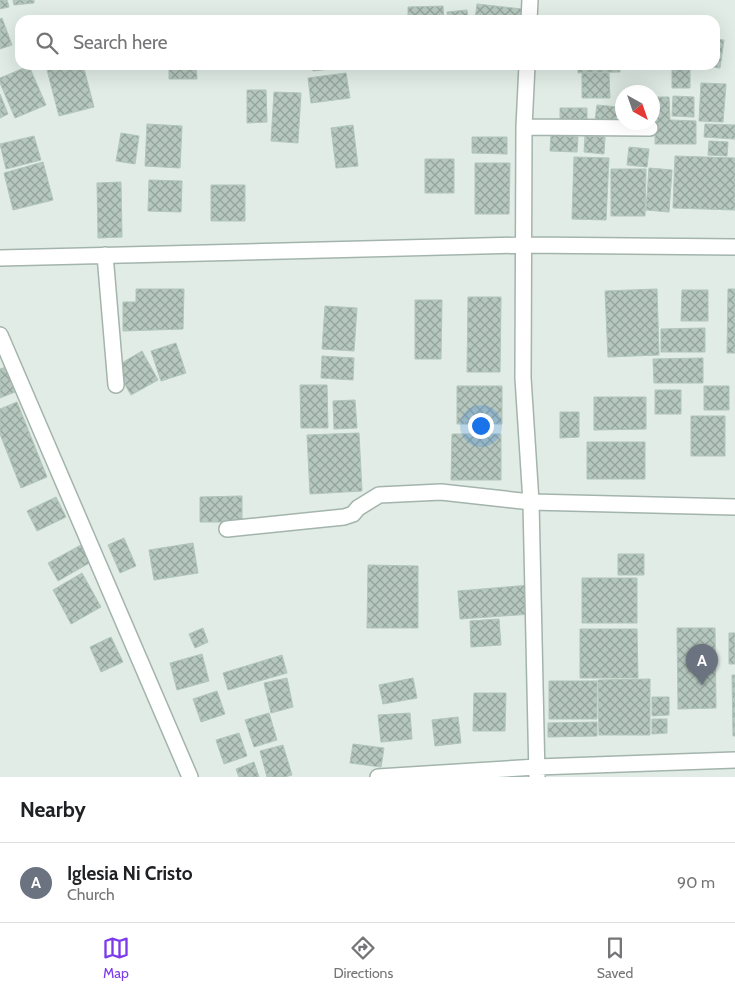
<!DOCTYPE html>
<html lang="en">
<head>
<meta charset="utf-8">
<style>
  body { margin:0; font-family:Cabin,sans-serif; background:#f6f6f6; color:#202124 }
  .compass { position:absolute; left:615px; top:85px; width:45px; height:45px; border-radius:50%; background:#fff; box-shadow:0 5px 20px #0002; rotate:140deg }
  .you { position:absolute; left:480px; top:425px; width:18px; height:18px; margin:-12px; border:4px solid #fff; border-radius:50%; background:#1a73e8; box-shadow:0 0 0 8px #1a73e833 }
  .badge { display:grid; place-items:center; width:32px; height:32px; border-radius:50%; background:#7c3aed; color:#fff; font-size:16px; font-weight:700 }
  .pin { position:absolute; translate:-50% -41px; filter:drop-shadow(0 1px 2px #0008) }
  .pin::after { content:''; position:absolute; top:26px; width:18px; height:15px; background:inherit; clip-path:polygon(0 0,100% 0,50% 100%) }
  .list { margin:0; padding:0; list-style:none }
  h2 { display:flex; justify-content:space-between; align-items:center; height:65px; margin:0; padding:0 20px; font-size:21px }
  h2 small { font-size:16px; font-weight:400; color:#757577 }
  .list li { display:grid; grid-template-columns:32px 1fr auto; gap:15px; align-items:center; box-sizing:border-box; height:80px; padding:0 20px; border-top:1px solid #e0e0e0 }
  .list b { display:block; font-size:19px; white-space:nowrap }
  .list p { margin:0; font-size:16px; white-space:nowrap; color:#757577 }
  .list em { font-size:16px; font-style:normal; color:#757577 }
  .icon { flex:none; width:28px; height:28px; fill:none; stroke:currentColor; stroke-width:2; stroke-linecap:round; stroke-linejoin:round }
  .map { position:relative; flex:none; width:735px; height:777px; overflow:hidden }
  .search { position:absolute; background:#fff; box-shadow:0 5px 20px #0002; left:15px; right:15px; top:15px; height:55px; display:flex; align-items:center; gap:12px; box-sizing:border-box; padding:0 18px; border-radius:15px; color:#757577; font-size:19px }
  .sheet { height:145px; background:#fff }
  nav { display:flex; justify-content:space-around; align-items:center; box-sizing:border-box; height:70px; border-top:1px solid #e0e0e0; background:#fff; font-size:14px; color:#757577 }
  nav a { display:grid; justify-items:center; gap:2px }
  nav .on { color:#7c3aed }
  .map>svg:first-child { display:block }
  .building { fill:url(#building-cross-hatch); stroke:#b2c6bb }
  .lines { fill:none; stroke-linecap:round; stroke-linejoin:round }
  .minor-casing { stroke:#a3b4ac; stroke-width:18 }
  .tertiary-casing { stroke:#a3b4ac; stroke-width:18 }
  .minor { stroke:#fff; stroke-width:15 }
  .tertiary { stroke:#fff; stroke-width:15 }
</style>
</head>
<body>
<div class="map">
<svg width="735" height="777" viewBox="0 0 735 777">
  <defs>
    <pattern id="building-cross-hatch" width="8" height="8" patternUnits="userSpaceOnUse" patternTransform="scale(1.25)"><rect width="8" height="8" fill="#b5c7be"/><path d="M0 0l8 8M0 8l8-8" fill="none" stroke="#93a39b"/></pattern>
  </defs>
  <rect width="100%" height="100%" fill="#e0ece5"/>
  <!-- building -->
  <path class="building" d="M0,0H7L9,7L0,9Z
    M13,0H34V3L14,5Z
    M477,4L522,9L520,20H475Z
    M443,6L444,20H408V7Z
    M467,10L468,20H448L447,12Z
    M2,18L12,45L0,49V19Z
    M715,39L724,40L720,68L699,65H715Z
    M51,65H83L94,107L59,116L46,66Z
    M169,65H196L197,79H169Z
    M265,65H292V67L265,68Z
    M312,65H347V67L313,71Z
    M578,65H620V72L578,73Z
    M29,66L46,105L15,118L0,83V78Z
    M672,69H690V88H672Z
    M346,73L350,98L311,103L308,78Z
    M582,73H609L610,98H582Z
    M701,83L726,84L723,122L699,121Z
    M247,90H266L267,122L247,123Z
    M274,92L301,93L298,143L271,141Z
    M0,94L8,114L0,118Z
    M673,96L694,97V117L672,116Z
    M655,97H669L670,120L696,121V144H655Z
    M597,105L618,107L616,122L595,120Z
    M560,108H587V124H560Z
    M147,124L182,126L180,168L145,166Z
    M705,124L735,125V139L704,137Z
    M353,125L358,166L336,168L331,128Z
    M121,133L139,136L135,164L116,161Z
    M551,135L578,137L577,152L550,151Z
    M34,136L41,160L6,169L0,144Z
    M585,136L605,137L604,154L584,152Z
    M472,137H507V154L472,153Z
    M709,141L728,142L727,156L708,155Z
    M629,147L649,149L647,167L627,165Z
    M675,156L735,158V210L673,208Z
    M574,157L609,158L606,220L572,219Z
    M425,159H454V193H425Z
    M43,162L53,200L13,210L4,173Z
    M475,163H510L509,214H475Z
    M649,168L672,170L669,212L646,210Z
    M611,169H646L645,216H611Z
    M149,180L182,181L181,212L148,211Z
    M121,182L122,237L98,238L97,183Z
    M211,185H245V221H211Z
    M136,289H184L183,329L123,331V302H136Z
    M657,289L659,355L608,357L605,291Z
    M728,289H735V353H727Z
    M682,290H708V321H681Z
    M468,297H501L500,372H467Z
    M415,300H442L441,359H415Z
    M325,306L357,308L354,351L322,349Z
    M705,328V352H661V329Z
    M176,343L186,373L161,381L151,351Z
    M142,351L158,380L131,395L115,367Z
    M322,356L354,358L353,380L321,378Z
    M703,358V383H654L653,359Z
    M6,367L15,392L0,398V369Z
    M300,385H327L328,428H301Z
    M457,386H502V424H457Z
    M704,386H729V410H704Z
    M655,390H681V414H655Z
    M594,397H646V429L594,430Z
    M355,400L357,428L334,429L333,401Z
    M17,402L47,477L21,488L0,434V409Z
    M560,412H579V437L560,438Z
    M691,416H725V456H691Z
    M359,433L362,491L310,494L307,435Z
    M452,434H501V480H451Z
    M587,442H645V479H587Z
    M242,496V522H200V497Z
    M56,497L66,517L37,531L27,511Z
    M124,538L136,566L120,573L108,545Z
    M193,543L198,573L154,580L149,550Z
    M81,545L91,562L58,581L48,563Z
    M618,554H644V575H618Z
    M368,565L418,566V628H367Z
    M82,573L101,607L71,624L53,590Z
    M582,578H637V623H582Z
    M530,585L532,614L460,619L458,591Z
    M499,619L501,645L471,647L470,621Z
    M203,628L208,642L195,648L189,634Z
    M677,628H715L716,708L678,709Z
    M580,629H637L638,678H580Z
    M729,633H735V664H729Z
    M111,637L123,662L101,672L90,647Z
    M202,654L209,681L177,690L170,663Z
    M282,655L287,673L228,690L223,673Z
    M732,675H735V736H733Z
    M287,678L293,707L271,713L264,683Z
    M413,678L417,698L383,704L379,685Z
    M650,679V735H599L598,680Z
    M549,681H597V719H549Z
    M217,691L225,714L201,722L193,699Z
    M474,693H506L505,731H473Z
    M652,697H669V715L652,716Z
    M269,713L277,740L254,747L245,720Z
    M410,713L412,739L381,742L378,715Z
    M458,717L461,743L435,746L432,720Z
    M652,719H667V733L652,734Z
    M597,722V736L548,737V723Z
    M239,733L247,756L224,764L216,740Z
    M353,744L384,748L381,767L350,763Z
    M283,745L292,775L285,777H267L260,751Z
    M254,762L259,777H239L236,769Z"/>
  <g class="lines">
    <!-- minor casing -->
    <g class="minor-casing">
      <path id="minor" d="M529,20L530,0
        M527,65L524,127L523,378L531,502L537,777
        M524,127L650,128
        M105,255L116,385
        M0,258L524,245L735,247
        M227,529L344,517L353,514L358,508L379,495L441,492L531,502L735,507
        M378,777L537,767L735,760"/>
    </g>
    <!-- tertiary casing -->
    <g class="tertiary-casing">
      <path id="tertiary" d="M0,335L190,777"/>
    </g>
    <!-- minor -->
    <use href="#minor" class="minor"/>
    <!-- tertiary -->
    <use href="#tertiary" class="tertiary"/>
  </g>
</svg>
<svg class="compass" viewBox="-18 -18 36 36"><path d="M0-13l5 13h-10z" fill="#e53935"/><path d="M0 13l5-13h-10z" fill="#757577"/></svg>
<div class="you"></div>
<div class="pin badge" style="left:702px;top:685px;background:#6b7280">A</div>
<div class="search"><svg class="icon" aria-label="search" viewBox="0 0 24 24"><circle cx="10" cy="10" r="6"/><path d="M15 15l6 6"/></svg>Search here</div>
</div>
<section class="sheet">
<h2>Nearby<small></small></h2>
<ul class="list">
<li><span class="badge" style="background:#6b7280">A</span><div><b>Iglesia Ni Cristo</b><p>Church</p></div><em>90 m</em></li>
</ul>
</section>
<nav>
<a class="on"><svg class="icon" aria-label="map" viewBox="0 0 24 24"><path d="M3 6l6-2 6 2 6-2v14l-6 2-6-2-6 2zM9 4v14M15 6v14"/></svg>Map</a>
<a><svg class="icon" aria-label="directions" viewBox="0 0 24 24"><path d="M12 3l9 9-9 9-9-9zM9 14v-3h6M13 9l2 2-2 2"/></svg>Directions</a>
<a><svg class="icon" aria-label="saved" viewBox="0 0 24 24"><path d="M7 4h10v16l-5-4-5 4z"/></svg>Saved</a>
</nav>
</body>
</html>
